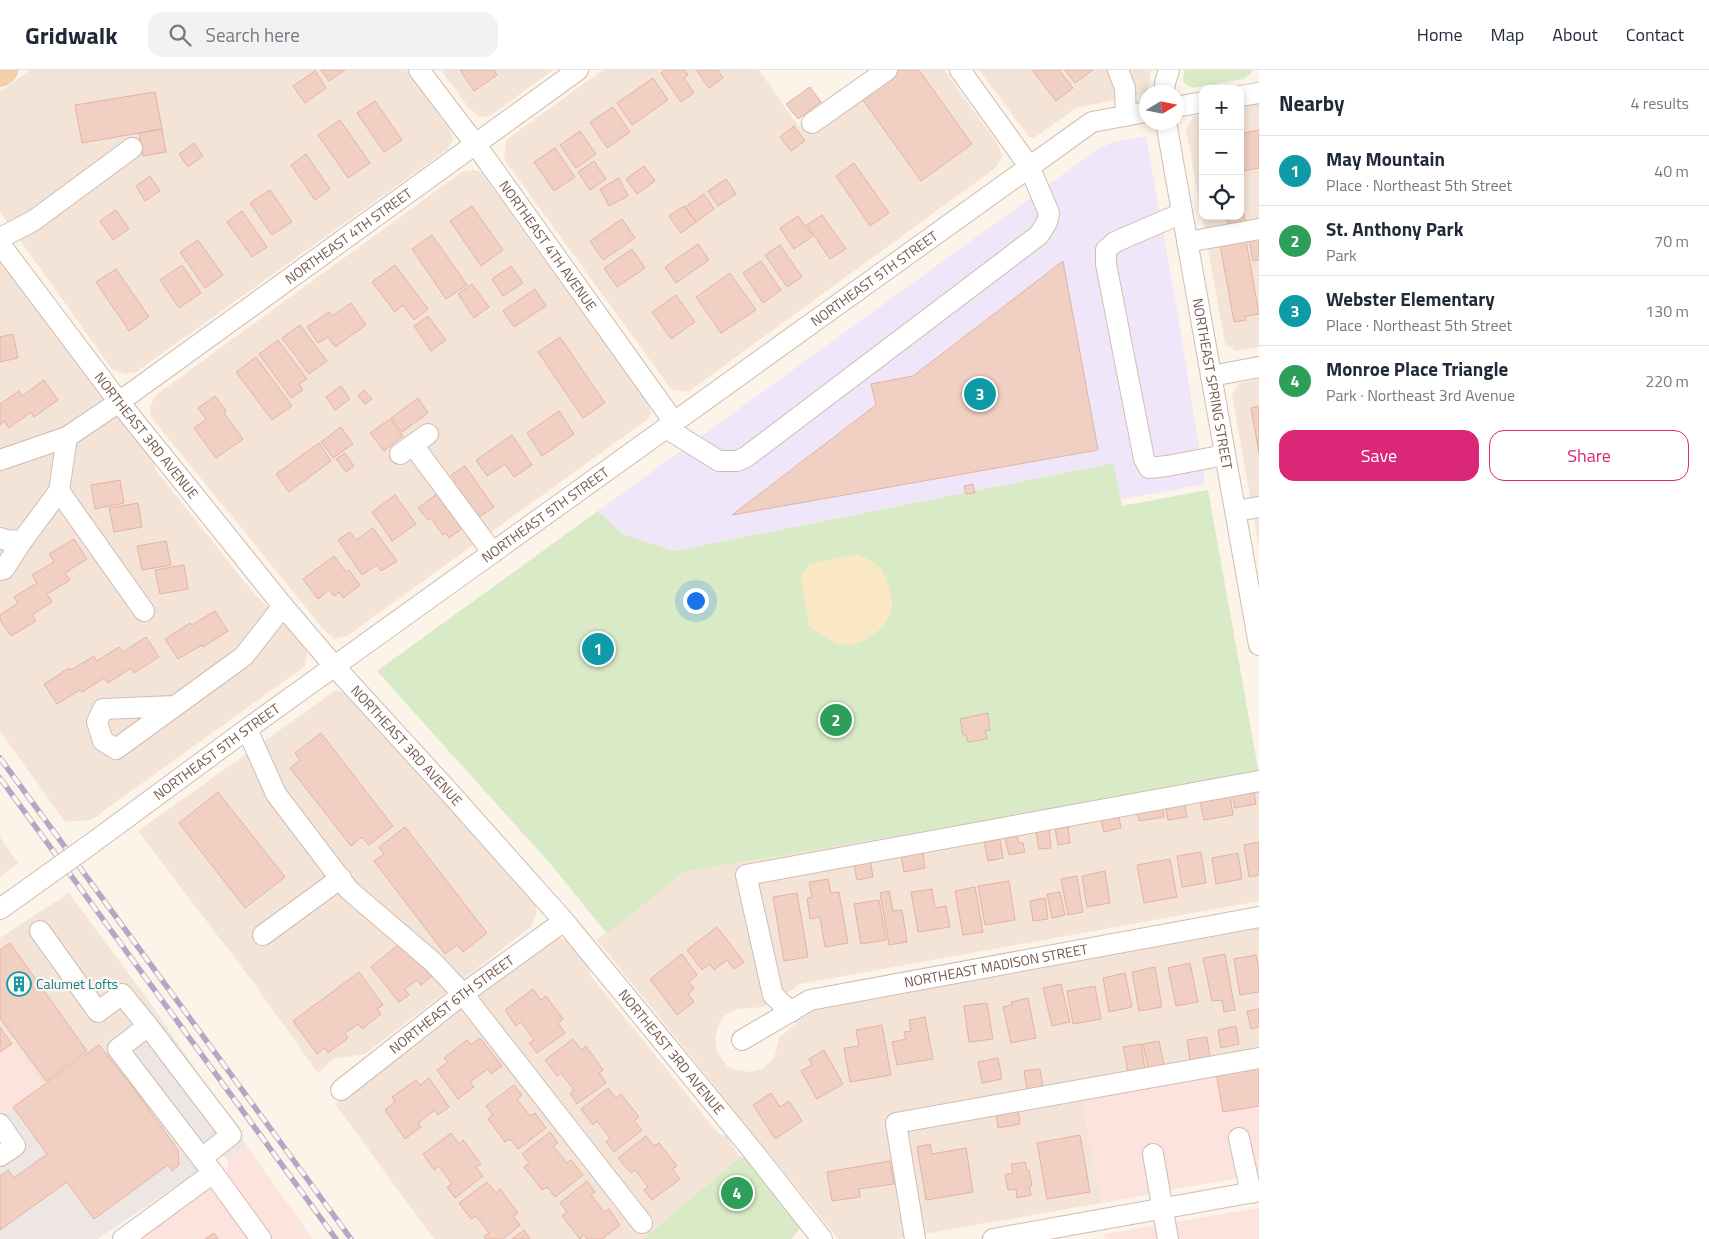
<!DOCTYPE html>
<html lang="en">
<head>
<meta charset="utf-8">
<style>
  body { margin:0; font-family:"Titillium Web",sans-serif; background:#f2f2f3; color:#1f2937 }
  .controls { position:absolute; right:15px; top:15px; display:grid; overflow:hidden; border-radius:10px; box-shadow:0 2px 8px #0003 }
  .controls button { width:45px; height:45px; display:grid; place-items:center; padding:0; border:0; border-bottom:1px solid #e0e1e3; background:#fff; color:#1f2937; font:25px sans-serif }
  .compass { position:absolute; left:1139px; top:15px; width:45px; height:45px; border-radius:50%; background:#fff; box-shadow:0 2px 8px #0003; rotate:80deg }
  .you { position:absolute; left:695px; top:530px; width:18px; height:18px; margin:-12px; border:4px solid #fff; border-radius:50%; background:#1a73e8; box-shadow:0 0 0 8px #1a73e833 }
  .badge { display:grid; place-items:center; width:32px; height:32px; border-radius:50%; background:#db2777; color:#fff; font-size:16px; font-weight:700 }
  .pin { position:absolute; translate:-50% -50%; border:2px solid #fff; box-shadow:0 1px 5px #0006 }
  .list { margin:0; padding:0; list-style:none }
  h2 { display:flex; justify-content:space-between; align-items:center; height:65px; margin:0; padding:0 20px; font-size:21px }
  h2 small { font-size:16px; font-weight:400; color:#747a83 }
  .list li { display:grid; grid-template-columns:32px 1fr auto; gap:15px; align-items:center; box-sizing:border-box; height:70px; padding:0 20px; border-top:1px solid #e0e1e3 }
  .list b { display:block; font-size:19px; white-space:nowrap }
  .list p { margin:0; font-size:16px; white-space:nowrap; color:#747a83 }
  .list em { font-size:16px; font-style:normal; color:#747a83 }
  .actions { display:flex; gap:10px; padding:15px 20px }
  .actions a { flex:1; padding:11px 0; border:1px solid #db2777; border-radius:15px; text-align:center; font-size:18px; color:#db2777 }
  .actions .main { background:#db2777; color:#fff }
  .icon { flex:none; width:28px; height:28px; fill:none; stroke:currentColor; stroke-width:2; stroke-linecap:round; stroke-linejoin:round }
  .map { position:relative; flex:none; width:1259px; height:1169px; overflow:hidden }
  header { display:flex; align-items:center; gap:30px; box-sizing:border-box; height:70px; padding:0 25px; background:#fff; border-bottom:1px solid #e0e1e3 }
  header strong { font-size:24px }
  nav { display:flex; gap:28px; margin-inline-start:auto; font-size:18px }
  .search { width:350px; height:45px; background:#f2f2f3; display:flex; align-items:center; gap:12px; box-sizing:border-box; padding:0 18px; border-radius:15px; color:#747a83; font-size:19px }
  main { display:flex }
  aside { flex:1; background:#fff }
  .map>svg:first-child { display:block }
  .residential { fill:#f4e4d8 }
  .commercial { fill:#fce3de }
  .industrial { fill:#ede6e2 }
  .education { fill:#efe6f9 }
  .green { fill:#d9eac7 }
  .sand { fill:#fae8c5 }
  .building { fill:#f1cfc2; stroke:#e3b3a2 }
  .lines { fill:none; stroke-linecap:round; stroke-linejoin:round }
  .minor-casing { stroke:#d0bcb1; stroke-width:22 }
  .major-casing { stroke:#d9d0cd; stroke-width:28 }
  .minor { stroke:#fff; stroke-width:20 }
  .major { stroke:#f8cfa4; stroke-width:26 }
  .rail-casing { stroke:#b4a7c6; stroke-width:5.5 }
  .rail { stroke:#fef7f0; stroke-width:4; stroke-dasharray:11; stroke-linecap:butt }
  .minor-bridge-casing { stroke:#d0bcb1; stroke-width:22; stroke-linecap:butt }
  .minor-bridge { stroke:#fff; stroke-width:20 }
  .labels { text-anchor:middle; stroke-width:4.5; stroke-linejoin:round; paint-order:stroke }
  .street-label { font-size:14px; fill:#76574d; stroke:#fef7f0 }
  .culture-label { font-size:14px; fill:#0d838f; stroke:#fef7f0; text-anchor:start }
</style>
</head>
<body>
<header>
<strong>Gridwalk</strong>
<div class="search"><svg class="icon" aria-label="search" viewBox="0 0 24 24"><circle cx="10" cy="10" r="6"/><path d="M15 15l6 6"/></svg>Search here</div>
<nav><a>Home</a><a>Map</a><a>About</a><a>Contact</a></nav>
</header>
<main>
<div class="map">
<svg width="1259" height="1169" viewBox="0 0 1259 1169">
  <rect width="100%" height="100%" fill="#fcf3e9"/>
  <!-- residential -->
  <path class="residential" d="M30,0H406L449,59L453,69L448,79L136,302L125,304L112,299L0,142V22Z
    M441,0H553L490,46L479,47L469,38Z
    M603,0H759L799,57L875,0H944L997,73L1003,86L994,99L688,322L671,319L504,89L506,70Z
    M979,0H1151L1148,19L1145,24L1076,38L1034,68L1029,67Z
    M1259,34V277L1236,281L1225,273L1186,58L1194,46L1203,44V146H1240V37Z
    M473,100L481,102L649,335L651,343L648,349L347,566L334,569L325,561L151,347L150,336L156,325L462,102Z
    M0,186L153,388L155,399L255,525L287,553L305,574L307,583L305,596L91,750L65,752L0,661Z
    M1259,309V477L1232,325L1240,313Z
    M336,620L348,625L534,831L537,841L531,857L365,984L333,989L318,1003L250,908L138,761Z
    M1259,704V831L800,914L770,935L754,938L736,939L726,945L720,951L715,968L717,982L727,996L736,1000L751,1002L762,999L774,988L779,968L811,940L1259,858V984L1080,1016L1101,1133L896,1169H838L597,870L684,802Z
    M0,767L18,793L0,807Z
    M69,823L153,937L43,1016L0,955V868Z
    M560,868L574,873L590,895V905L718,1063L726,1066L740,1087L643,1169H434L335,1034L546,876Z"/>
  <!-- commercial -->
  <path class="commercial" d="M0,955L43,1016L0,1046Z
    M1259,984V1104L1101,1133L1080,1016Z
    M246,1075L313,1169H136L227,1105L228,1090Z
    M1259,1138V1169H1105L1104,1164Z"/>
  <!-- industrial -->
  <path class="industrial" d="M153,937L246,1075L228,1090L223,1085L97,1169H0V1088L17,1076L0,1046Z"/>
  <!-- education -->
  <path class="education" d="M1146,66L1178,246L1205,414L1121,429L1114,393L674,481L622,464L598,441L1098,79L1111,73Z"/>
  <!-- green -->
  <path class="green" d="M1185,0H1252L1251,3L1244,9L1192,18L1184,13L1183,6Z
    M1114,393L1122,436L1208,420L1259,704L684,802L607,864L554,798L377,601L598,441L622,464L674,481Z
    M740,1087L750,1089L802,1156L791,1169H643Z"/>
  <!-- sand -->
  <path class="sand" d="M858,484C865,488 876,493 881,499C886,507 894,529 892,539C888,559 859,579 839,574C828,571 818,562 809,556L800,506L810,494Z"/>
  <!-- building -->
  <path class="building" d="M321,0H345L329,11Z
    M460,0H494L497,5L474,21Z
    M665,0H685L688,5L684,8L694,23L681,32L661,3Z
    M696,0H718L723,8L709,18Z
    M897,0H919L972,74L921,111L860,26Z
    M1032,0H1059L1073,18L1056,31Z
    M1065,0H1093L1075,13Z
    M315,1L326,18L305,33L293,16Z
    M653,8L668,30L632,55L617,33Z
    M810,17L821,32L798,49L786,34Z
    M155,22L162,59L82,73L75,35Z
    M375,31L402,70L384,82L357,43Z
    M613,37L630,62L607,78L590,52Z
    M340,50L370,93L348,108L318,65Z
    M794,56L805,71L791,81L780,67Z
    M162,59L166,82L143,86L139,63Z
    M1259,60V98L1243,101L1240,85V64Z
    M580,61L596,84L576,98L560,75Z
    M194,73L203,86L188,97L179,84Z
    M555,78L575,107L554,121L534,92Z
    M306,84L330,119L315,130L291,95Z
    M594,91L606,109L590,120L578,102Z
    M854,93L889,143L870,156L836,106Z
    M644,96L655,111L637,124L626,109Z
    M150,106L160,121L145,131L136,116Z
    M619,108L628,126L609,136L600,119Z
    M726,109L736,124L718,136L708,121Z
    M270,120L292,152L272,165L250,133Z
    M704,124L714,139L696,152L685,137Z
    M1240,135H1242L1246,155L1229,158L1227,146H1240Z
    M472,136L503,180L481,196L450,151Z
    M684,136L696,152L681,163L669,146Z
    M116,140L129,159L113,170L100,151Z
    M242,141L267,177L252,187L227,152Z
    M822,145L846,179L830,189L807,155Z
    M798,146L813,166L794,179L780,158Z
    M622,149L635,168L603,190L590,171Z
    M1259,162V190L1253,191L1248,164Z
    M432,165L467,215L446,229L412,179Z
    M198,170L223,205L205,218L180,182Z
    M1246,170L1259,244L1245,246L1246,250L1234,252L1220,175Z
    M698,174L709,190L676,213L665,197Z
    M780,175L802,207L787,217L765,185Z
    M632,179L645,198L617,217L604,198Z
    M761,191L781,220L763,233L743,203Z
    M1063,191L1098,380L732,445L876,335L871,314L913,306Z
    M182,195L201,223L179,238L160,210Z
    M395,195L428,239L414,250L403,235L395,242L372,212Z
    M511,196L523,213L503,226L492,209Z
    M116,199L149,247L129,261L96,212Z
    M730,203L756,240L721,263L696,227Z
    M472,214L489,237L474,248L458,224Z
    M535,219L546,236L514,257L503,241Z
    M676,225L695,252L671,269L652,242Z
    M351,233L366,255L335,277L328,267L318,273L307,257L329,242L332,246Z
    M428,246L446,270L431,281L414,256Z
    M300,255L327,291L309,304L282,268Z
    M13,264L18,288L0,292V267Z
    M560,267L605,333L583,348L538,282Z
    M278,270L307,309L299,314L303,320L291,328L259,284Z
    M256,287L292,336L272,350L236,302Z
    M44,310L58,330L34,347L31,342L9,358L4,351L0,355V334L19,321L22,326Z
    M341,316L350,329L335,340L326,327Z
    M364,320L372,329L365,334L358,326Z
    M215,326L226,341L224,343L243,369L216,388L194,358L206,349L198,338Z
    M418,328L428,343L402,362L391,348Z
    M1259,336V383L1251,338Z
    M559,341L574,364L542,386L527,363Z
    M390,349L403,366L384,381L370,363Z
    M341,357L353,374L333,388L321,372Z
    M512,365L532,395L514,407L505,394L487,406L476,390Z
    M319,373L331,391L289,422L276,404Z
    M345,383L354,396L346,402L336,389Z
    M465,396L494,437L474,451L449,416L456,412L451,405Z
    M120,410L124,433L95,439L91,415Z
    M973,414L975,423L966,424L964,416Z
    M441,421L463,458L449,468L446,463L443,465L431,448L428,450L418,438Z
    M395,425L416,454L392,471L372,442Z
    M138,433L142,457L114,462L109,438Z
    M373,458L397,491L381,501L377,495L362,505L338,470L350,462L356,470Z
    M74,469L87,489L65,503L70,510L47,524L52,532L32,545L36,551L11,566L0,550V545L18,533L14,527L37,513L32,505L54,492L49,484Z
    M166,471L171,495L142,500L137,476Z
    M334,486L346,502L349,500L360,515L343,528L339,522L334,526L329,520L318,529L303,509Z
    M184,495L188,519L160,524L155,500Z
    M215,541L228,561L203,577L202,575L178,589L165,569L190,553L192,555Z
    M146,567L159,587L134,603L131,598L108,613L104,608L82,622L80,620L57,634L44,614L69,598L71,600L94,586L97,591L119,577L123,582Z
    M988,643L990,660L985,661L987,669L968,672L966,665H963L960,649Z
    M321,663L393,756L369,775L362,767L351,776L290,698L300,690L295,683Z
    M1253,715L1256,734L1235,738L1231,719Z
    M218,722L285,807L245,838L179,753Z
    M1230,726L1233,745L1204,750L1200,732Z
    M1184,730L1187,747L1168,750L1165,733Z
    M1162,732L1164,747L1139,751L1136,736Z
    M1118,741L1121,758L1104,762L1100,745Z
    M405,757L487,863L463,882L457,875L445,884L374,791L384,784L379,777Z
    M1068,757L1070,773L1058,775L1055,759Z
    M1049,759L1051,778L1039,779L1036,761Z
    M1017,766L1019,773H1023L1025,782L1009,785L1005,768Z
    M1000,769L1003,788L988,791L984,772Z
    M1259,772V805L1249,807L1244,775Z
    M922,776L925,798L904,802L900,780Z
    M1201,782L1206,813L1182,817L1177,786Z
    M1238,783L1242,809L1216,814L1212,788Z
    M870,788L873,807L857,810L853,791Z
    M1170,789L1177,827L1144,833L1137,795Z
    M1105,801L1110,833L1087,837L1082,806Z
    M1077,806L1083,842L1068,845L1061,809Z
    M828,809L831,823L839,822L848,873L825,877L820,847L810,849L807,828L812,827L809,812Z
    M1009,811L1015,850L985,855L978,816Z
    M975,817L983,862L963,865L955,821Z
    M932,819L935,838L946,836L950,857L918,862L911,822Z
    M889,821L893,841L902,840L907,872L889,875L880,823Z
    M1060,822L1065,845L1052,848L1047,824Z
    M797,823L808,887L784,891L773,827Z
    M1045,828L1048,849L1033,851L1030,831Z
    M879,830L886,870L861,874L854,834Z
    M717,857L744,892L734,899L727,890L714,900L710,894L702,900L687,880Z
    M403,871L432,906L421,915L417,910L405,919L409,925L399,932L371,897Z
    M10,873L87,981L46,1011L0,948V880Z
    M682,884L697,905L689,912L694,919L688,924L694,932L677,945L650,909Z
    M1225,884L1235,940L1224,942L1222,930L1212,931L1203,888Z
    M1256,885L1259,899V922L1240,925L1234,889Z
    M1190,893L1198,932L1176,936L1168,898Z
    M1155,897L1162,937L1139,941L1132,902Z
    M359,902L383,935L377,939L381,944L362,959L358,954L345,963L348,968L328,983L325,978L317,984L293,951Z
    M1125,903L1132,937L1109,942L1103,908Z
    M1061,914L1070,952L1052,956L1043,918Z
    M1095,916L1101,949L1073,954L1067,921Z
    M533,919L541,930L546,926L563,949L558,953L565,963L537,983L529,973L534,970L521,952L516,956L505,940Z
    M1028,928L1036,968L1011,973L1003,937L1012,935L1011,932Z
    M987,933L993,969L969,972L964,936Z
    M1259,939V957L1251,959L1247,941Z
    M925,947L933,989L897,995L892,972L906,969L904,962L911,961L909,950Z
    M882,955L891,1005L850,1012L844,978L859,976L856,960Z
    M1236,956L1239,974L1221,978L1218,960Z
    M0,957L12,974L0,982Z
    M1207,967L1210,988L1190,991L1187,970Z
    M480,968L502,996L491,1004L488,999L470,1012L474,1017L458,1029L437,1000L448,992L444,988L467,970L471,975Z
    M573,969L581,980L586,976L603,1000L599,1003L606,1013L577,1034L570,1023L574,1020L561,1003L557,1006L545,990Z
    M1159,971L1164,995L1148,998L1143,974Z
    M1141,974L1145,998L1128,1001L1123,977Z
    M99,975L135,1020L178,1080L179,1095L172,1101L168,1095L94,1149L67,1112L0,1160V1106L8,1100L14,1108L47,1084L13,1037Z
    M824,980L843,1014L817,1029L801,1001L812,995L809,989Z
    M998,988L1002,1009L982,1013L978,992Z
    M1259,995V1036L1223,1042L1216,1003Z
    M1040,999L1043,1017L1027,1020L1024,1001Z
    M429,1008L449,1037L438,1045L435,1040L418,1053L421,1057L405,1069L385,1040L395,1032L392,1027L416,1010L420,1015Z
    M514,1015L522,1025L517,1029L530,1046L535,1043L546,1058L518,1079L510,1069L505,1072L488,1049L493,1045L486,1036Z
    M608,1018L616,1028L621,1024L639,1047L634,1051L642,1060L614,1082L606,1072L610,1068L597,1051L593,1055L581,1039Z
    M771,1023L780,1037L789,1031L802,1051L775,1069L753,1035Z
    M1017,1033L1020,1054L998,1058L995,1037Z
    M550,1062L558,1073L553,1076L567,1093L571,1090L583,1105L555,1127L547,1117L542,1120L524,1097L529,1093L522,1084Z
    M451,1063L459,1074L463,1070L481,1094L476,1097L483,1106L455,1128L447,1117L452,1114L439,1096L434,1100L423,1084Z
    M1080,1065L1090,1122L1047,1129L1037,1073Z
    M646,1066L654,1076L659,1073L677,1096L672,1099L680,1109L652,1130L644,1120L648,1117L635,1100L631,1103L618,1088Z
    M930,1074L932,1084L966,1078L973,1122L926,1130L917,1077Z
    M890,1091L894,1114L859,1119L860,1127L832,1131L827,1102Z
    M1025,1092L1027,1100H1029L1032,1116H1029L1031,1125L1017,1128L1016,1119L1008,1120L1005,1105L1013,1103L1011,1094Z
    M587,1111L595,1122L591,1125L604,1142L609,1139L620,1155L602,1169H587L584,1165L580,1169L562,1146L567,1142L560,1133Z
    M487,1112L496,1123L500,1119L518,1143L513,1146L520,1155L503,1169H486L484,1166L489,1163L476,1146L471,1149L459,1133Z
    M524,1160L530,1169H512Z
    M214,1163L218,1169H205Z"/>
  <g class="lines">
    <!-- minor casing -->
    <g class="minor-casing">
      <g id="minor">
        <path id="s1" d="M419,0L476,75L674,352"/>
        <path d="M1118,0L1125,18L1126,46"/>
        <path d="M1164,22L1165,13L1169,0"/>
        <path d="M1240,26L1259,23"/>
        <path d="M1176,37L1203,32"/>
        <path id="s2" d="M1166,52L1259,575"/>
        <path d="M812,53L887,0"/>
        <path d="M1182,143L1115,172L1106,180V194L1144,389L1149,398L1167,396L1225,385"/>
        <path d="M0,168L33,151L132,78"/>
        <path d="M1187,172L1259,159"/>
        <path id="s3" d="M0,174L119,332L283,536L335,597L450,723L564,851L748,1075L822,1169"/>
        <path d="M1211,306L1259,297"/>
        <path d="M666,358L719,391H737L746,387L1039,165L1047,152L1049,143L1029,96L960,0"/>
        <path id="s4" d="M67,367L119,332L578,0"/>
        <path d="M413,375L493,483"/>
        <path d="M400,384L428,364"/>
        <path d="M0,390L67,367L59,421L22,471L4,499L0,500"/>
        <path d="M59,421L144,541"/>
        <path d="M1235,441L1259,437"/>
        <path d="M0,468L6,470L22,471"/>
        <path d="M175,636L103,639L97,652L103,671L116,679L244,586L283,536"/>
        <path d="M247,659L276,724L349,820L433,892L463,924L642,1153"/>
        <path id="s5" d="M91,774L247,659L1092,52L1146,42"/>
        <path d="M0,839L49,804"/>
        <path d="M40,861L98,942L122,924L148,956L118,979L213,1103L261,1169"/>
        <path d="M263,865L341,808"/>
        <path d="M791,942L773,925L746,805L1259,711"/>
        <path d="M148,956L231,1065L202,1088"/>
        <path id="s6" d="M742,970L810,930L1259,847"/>
        <path id="s7" d="M341,1020L463,924L564,851"/>
        <path d="M0,1054L15,1076L0,1086"/>
        <path d="M1239,1068L1251,1123"/>
        <path d="M1153,1084L1168,1169"/>
        <path d="M123,1169L213,1103"/>
        <path d="M915,1169L896,1053L1259,988"/>
        <path d="M993,1169L1259,1121"/>
      </g>
    </g>
    <!-- major casing -->
    <g class="major-casing">
      <path id="major" d="M0,3L4,0"/>
    </g>
    <!-- minor -->
    <use href="#minor" class="minor"/>
    <!-- major -->
    <use href="#major" class="major"/>
    <!-- rail casing -->
    <g class="rail-casing">
      <path id="rail" d="M0,688L351,1169
        M0,708L336,1169"/>
    </g>
    <!-- rail -->
    <use href="#rail" class="rail"/>
    <!-- minor-bridge casing -->
    <g class="minor-bridge-casing">
      <path id="minor-bridge" d="M49,804L91,774"/>
    </g>
    <!-- minor-bridge -->
    <use href="#minor-bridge" class="minor-bridge"/>
  </g>
  <!-- icons -->
  <defs>
    <g id="building-ring" transform="scale(1.25)"><circle r="9.5" fill="#fef7f0" stroke="#0f9aa8" stroke-width="1.5"/><path d="M-4-6H4V6H1V3H-1V6H-4ZM-2.5-4.3h1.7v1.8h-1.7ZM.8-4.3h1.7v1.8H.8ZM-2.5-1h1.7V.8h-1.7ZM.8-1h1.7V.8H.8Z" fill="#0f9aa8"/></g>
  </defs>
  <g fill-rule="evenodd">
    <use href="#building-ring" x="19" y="914"/>
  </g>
  <g class="labels">
    <!-- street labels -->
    <g class="street-label">
      <text dy="5" stroke="none"><textPath href="#s4" startOffset="346">NORTHEAST 4TH STREET</textPath></text>
      <text dy="5" stroke="none"><textPath href="#s1" startOffset="218">NORTHEAST 4TH AVENUE</textPath></text>
      <text dy="5" stroke="none"><textPath href="#s5" startOffset="966">NORTHEAST 5TH STREET</textPath></text>
      <text dy="5" stroke="none"><textPath href="#s2" startOffset="266">NORTHEAST SPRING STREET</textPath></text>
      <text dy="5" stroke="none"><textPath href="#s3" startOffset="241">NORTHEAST 3RD AVENUE</textPath></text>
      <text dy="5" stroke="none"><textPath href="#s5" startOffset="561">NORTHEAST 5TH STREET</textPath></text>
      <text dy="5" stroke="none"><textPath href="#s3" startOffset="646">NORTHEAST 3RD AVENUE</textPath></text>
      <text dy="5" stroke="none"><textPath href="#s5" startOffset="156">NORTHEAST 5TH STREET</textPath></text>
      <text dy="5" stroke="none"><textPath href="#s6" startOffset="268">NORTHEAST MADISON STREET</textPath></text>
      <text dy="5" stroke="none"><textPath href="#s7" startOffset="140">NORTHEAST 6TH STREET</textPath></text>
      <text dy="5" stroke="none"><textPath href="#s3" startOffset="1051">NORTHEAST 3RD AVENUE</textPath></text>
    </g>
    <!-- culture labels -->
    <g class="culture-label">
      <text x="36" y="919">Calumet Lofts</text>
    </g>
  </g>
</svg>
<div class="controls">
<button>+</button>
<button>−</button>
<button><svg class="icon" aria-label="locate" viewBox="0 0 24 24"><circle cx="12" cy="12" r="6"/><path d="M12 2v4M12 18v4M2 12h4M18 12h4"/></svg></button>
</div>
<svg class="compass" viewBox="-18 -18 36 36"><path d="M0-13l5 13h-10z" fill="#e53935"/><path d="M0 13l5-13h-10z" fill="#747a83"/></svg>
<div class="you"></div>
<div class="pin badge" style="left:598px;top:579px;background:#0f9aa8">1</div>
<div class="pin badge" style="left:836px;top:650px;background:#2e9e5b">2</div>
<div class="pin badge" style="left:980px;top:324px;background:#0f9aa8">3</div>
<div class="pin badge" style="left:737px;top:1123px;background:#2e9e5b">4</div>
</div>
<aside>
<h2>Nearby<small>4 results</small></h2>
<ul class="list">
<li><span class="badge" style="background:#0f9aa8">1</span><div><b>May Mountain</b><p>Place · Northeast 5th Street</p></div><em>40 m</em></li>
<li><span class="badge" style="background:#2e9e5b">2</span><div><b>St. Anthony Park</b><p>Park</p></div><em>70 m</em></li>
<li><span class="badge" style="background:#0f9aa8">3</span><div><b>Webster Elementary</b><p>Place · Northeast 5th Street</p></div><em>130 m</em></li>
<li><span class="badge" style="background:#2e9e5b">4</span><div><b>Monroe Place Triangle</b><p>Park · Northeast 3rd Avenue</p></div><em>220 m</em></li>
</ul>
<div class="actions"><a class="main">Save</a><a>Share</a></div>
</aside>
</main>
</body>
</html>
